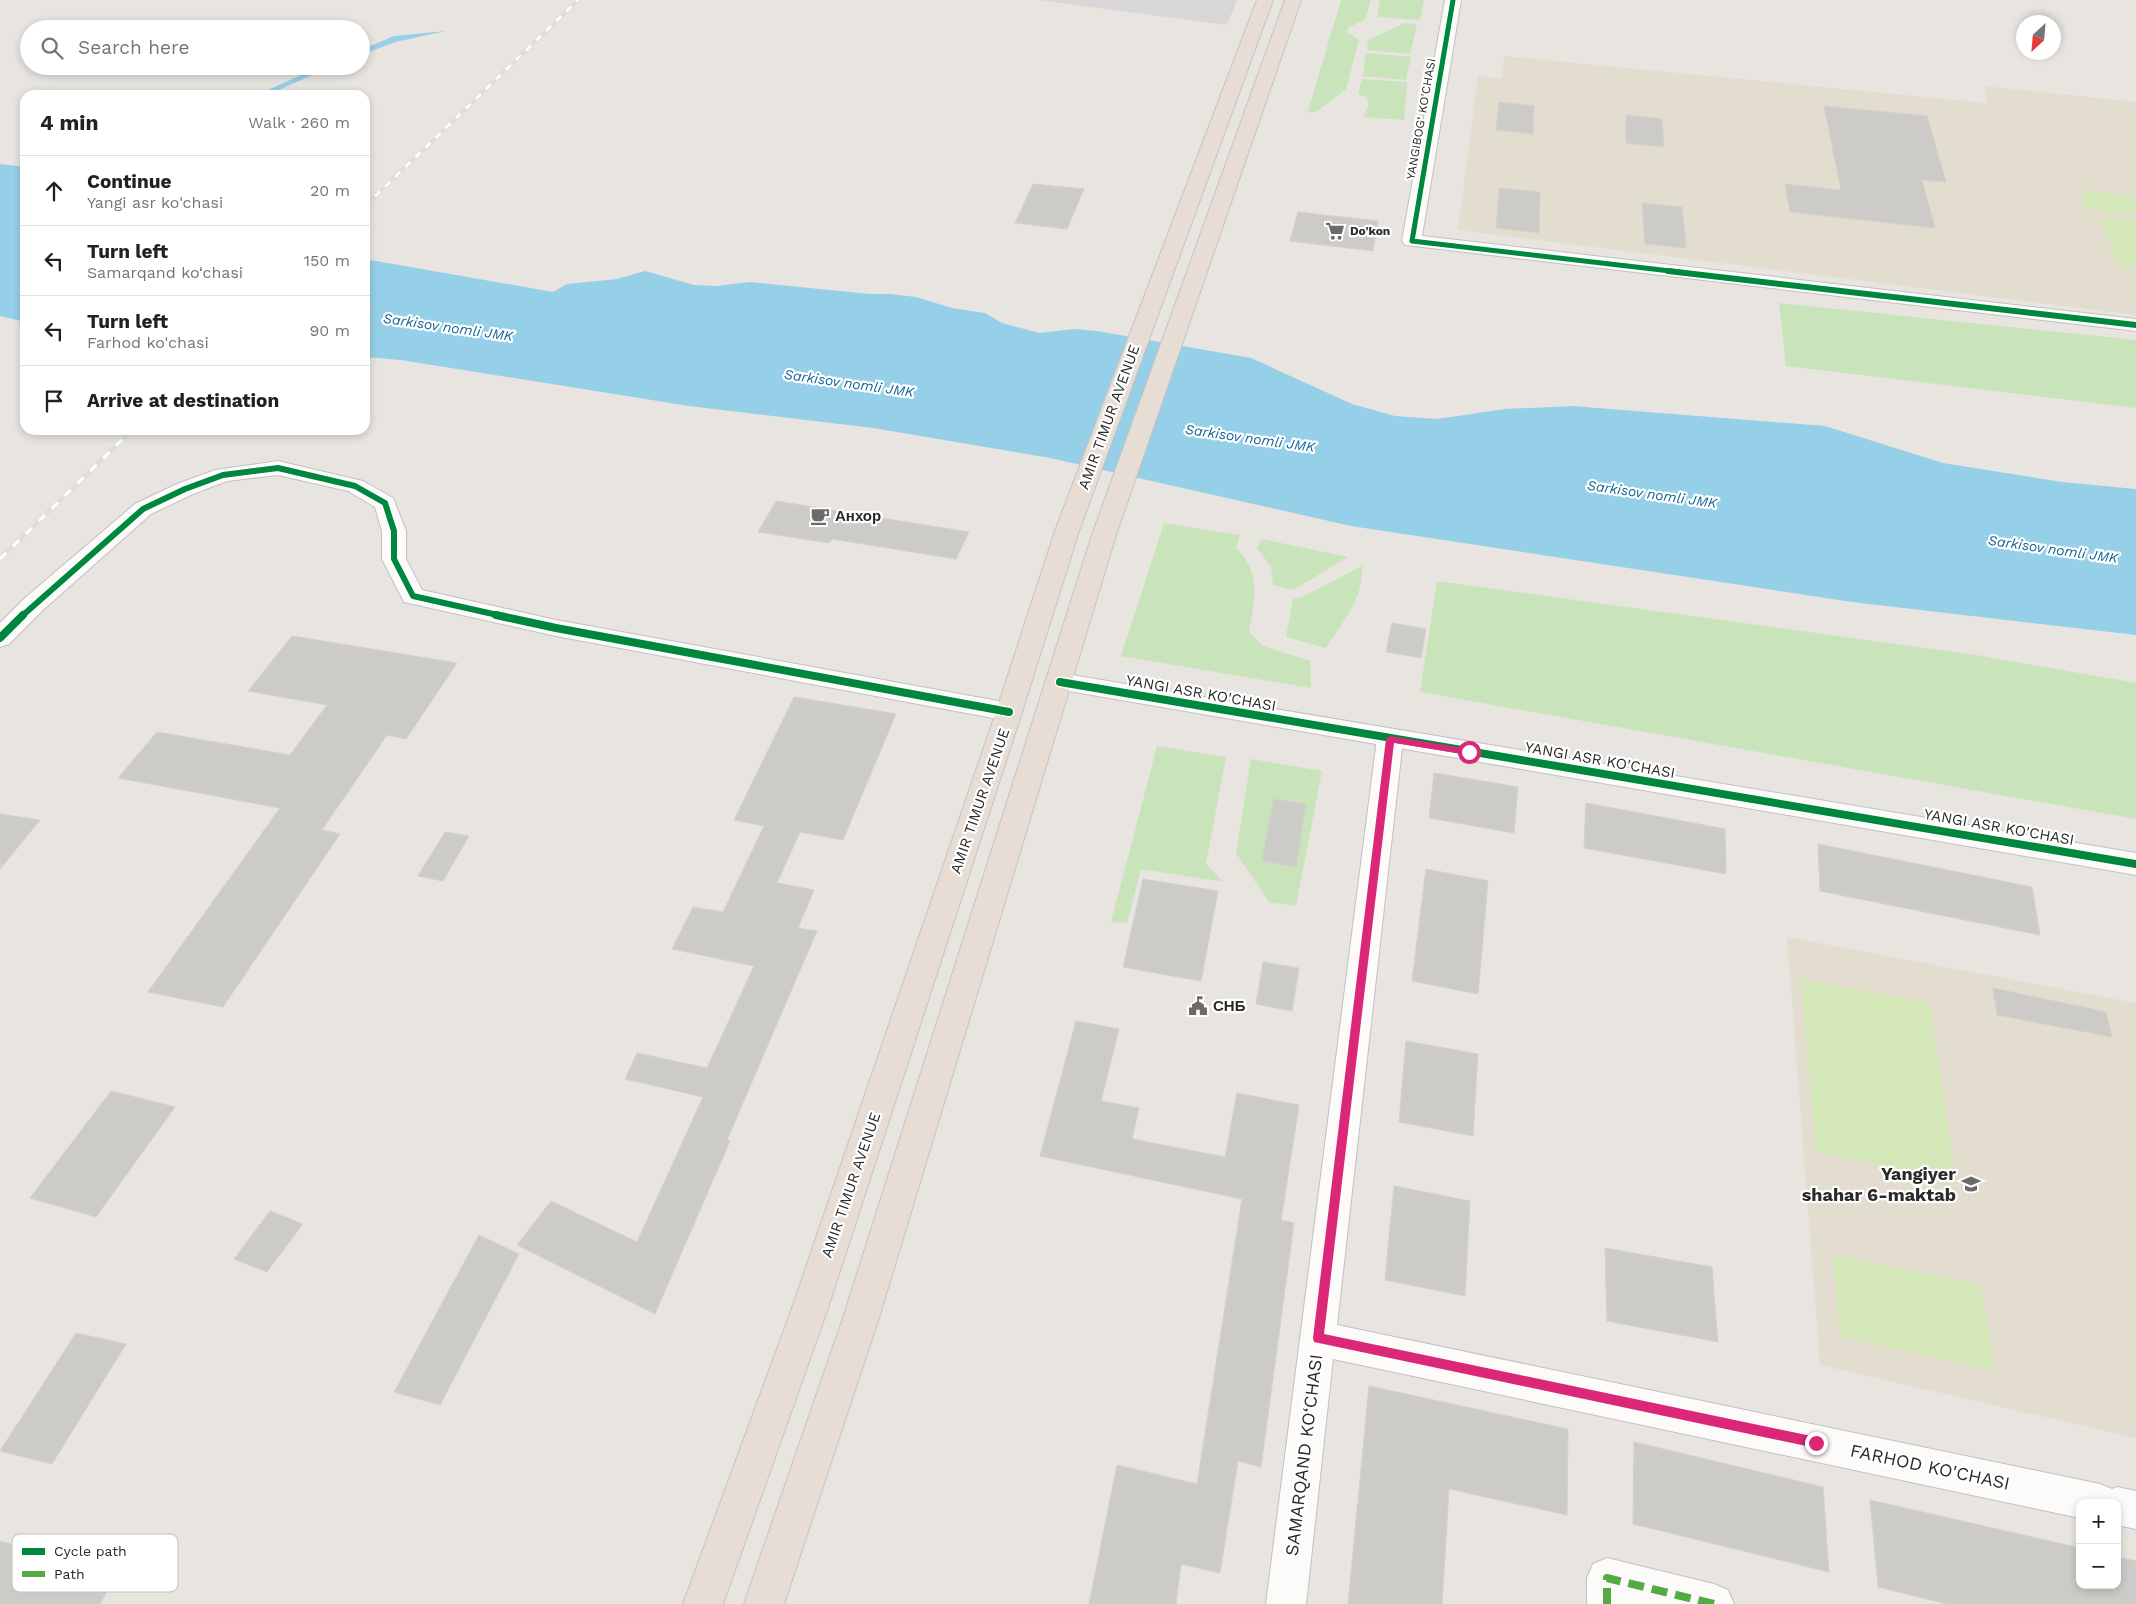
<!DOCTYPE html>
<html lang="en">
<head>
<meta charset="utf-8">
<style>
  body { margin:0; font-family:"Work Sans",sans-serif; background:#f2f2f2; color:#202124 }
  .controls { position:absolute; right:15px; bottom:15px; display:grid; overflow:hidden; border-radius:10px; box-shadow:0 2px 8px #0003 }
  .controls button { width:45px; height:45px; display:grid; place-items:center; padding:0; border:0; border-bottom:1px solid #e0e0e0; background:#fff; color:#202124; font:25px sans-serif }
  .compass { position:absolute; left:2016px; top:15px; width:45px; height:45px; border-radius:50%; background:#fff; box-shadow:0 2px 8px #0003; rotate:206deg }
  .stop { position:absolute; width:15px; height:15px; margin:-11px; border:4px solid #db2777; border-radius:50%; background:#fff }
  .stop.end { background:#db2777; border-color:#fff; box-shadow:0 1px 5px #0008 }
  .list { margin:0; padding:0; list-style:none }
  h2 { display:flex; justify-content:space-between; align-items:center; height:65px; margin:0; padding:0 20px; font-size:21px }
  h2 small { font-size:16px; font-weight:400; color:#757577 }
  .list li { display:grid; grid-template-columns:32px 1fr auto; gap:15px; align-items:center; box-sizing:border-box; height:70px; padding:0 20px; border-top:1px solid #e0e0e0 }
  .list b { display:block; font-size:19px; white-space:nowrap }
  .list p { margin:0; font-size:16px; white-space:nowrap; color:#757577 }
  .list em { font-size:16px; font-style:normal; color:#757577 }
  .icon { flex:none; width:28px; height:28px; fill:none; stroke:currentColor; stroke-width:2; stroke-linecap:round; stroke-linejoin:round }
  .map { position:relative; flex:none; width:2136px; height:1604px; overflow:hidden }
  .search { position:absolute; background:#fff; box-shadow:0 2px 8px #0003; left:20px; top:20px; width:350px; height:55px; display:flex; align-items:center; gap:12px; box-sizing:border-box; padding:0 18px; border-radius:28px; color:#757577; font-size:19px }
  .panel { position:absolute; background:#fff; box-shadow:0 2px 8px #0003; left:20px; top:90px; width:350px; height:345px; border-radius:15px }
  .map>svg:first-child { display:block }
  .industrial { fill:#d8d6d7 }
  .education { fill:#e3ddcf }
  .green { fill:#c9e3ba }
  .pitch { fill:#d3e7b8 }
  .water { fill:#96cfe8 }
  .building { fill:#cdcbc7; stroke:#d3d1cc }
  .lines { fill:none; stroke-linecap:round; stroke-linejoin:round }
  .street-casing { stroke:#c1c1c1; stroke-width:2 }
  .secondary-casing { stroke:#c1c1c1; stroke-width:2 }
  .highway-casing { stroke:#c4c3c1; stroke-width:2 }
  .street { fill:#fcfbfa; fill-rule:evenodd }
  .secondary { fill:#fcfbfa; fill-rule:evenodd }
  .highway { fill:#e8ddd4; fill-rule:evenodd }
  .rail-far1-casing { stroke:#deddde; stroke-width:4 }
  .rail-casing { stroke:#deddde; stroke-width:4.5 }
  .rail-far1 { stroke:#fff; stroke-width:2.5; stroke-dasharray:7; stroke-linecap:butt }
  .rail { stroke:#fff; stroke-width:3; stroke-dasharray:9; stroke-linecap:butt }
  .quiet { stroke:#53ab44; stroke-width:8; stroke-dasharray:16 8; stroke-linecap:butt }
  .cycleway-far2-casing { stroke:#fff; stroke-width:7 }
  .cycleway-far1-casing { stroke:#fff; stroke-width:9 }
  .cycleway-casing { stroke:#fff; stroke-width:11 }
  .cycleway-far2 { stroke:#00873e; stroke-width:5 }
  .cycleway-far1 { stroke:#00873e; stroke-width:6 }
  .cycleway { stroke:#00873e; stroke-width:8 }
  .route { fill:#db2777 }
  .labels { text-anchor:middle; stroke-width:4.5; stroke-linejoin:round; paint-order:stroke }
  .far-street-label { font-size:12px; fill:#2a2a2a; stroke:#fff }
  .far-poi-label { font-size:12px; font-weight:bold; fill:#2a2a2a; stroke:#fff; text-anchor:start }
  .far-water-label { font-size:14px; font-style:italic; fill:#126497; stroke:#fff }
  .street-label { font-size:15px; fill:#2a2a2a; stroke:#fff }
  .poi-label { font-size:15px; font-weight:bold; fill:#2a2a2a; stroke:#fff; text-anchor:start }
  .near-poi-label { font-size:18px; font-weight:bold; fill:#2a2a2a; stroke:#fff; text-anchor:end }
  .near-street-label { font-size:18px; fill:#2a2a2a; stroke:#fff }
  .key { fill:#fff; stroke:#bfbfbf; stroke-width:1 }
  .key-label { font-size:14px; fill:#2a2a2a }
</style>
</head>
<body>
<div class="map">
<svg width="2136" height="1604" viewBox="0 0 2136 1604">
  <rect width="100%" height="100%" fill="#e8e5e0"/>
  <!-- industrial -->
  <path class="industrial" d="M1037,0H1237L1227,25Z"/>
  <!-- education -->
  <path class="education" d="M1504,56L1987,103L1985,86L2136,102V315L1458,230L1478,76L1502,79Z
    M1787,937L2136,1003V1438L1820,1365Z"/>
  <!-- green -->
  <path class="green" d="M1341,0H1371L1365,19L1348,28V33L1359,40L1346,89L1317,111L1310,113L1308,111Z
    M1380,0H1424L1420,20L1377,17Z
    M1405,23L1417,24L1410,54L1367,50L1368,40Z
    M1366,53L1411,57L1406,80L1363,76Z
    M1362,79L1407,82L1404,120L1363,117L1369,104L1366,97L1358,94Z
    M1779,303L2136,340V408L1786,366Z
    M1164,523L1240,535L1236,548C1263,575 1254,599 1249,632L1263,646L1310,661L1311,688L1121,656Z
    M1261,539L1348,557L1293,590L1273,585L1271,567L1257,548Z
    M1362,566C1364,599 1343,621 1326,648L1286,637L1293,599L1302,597Z
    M1437,581L1976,655L2136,683V819L1420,692Z
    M1157,746L1226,757L1206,864L1223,882L1141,869L1127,923L1111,922Z
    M1251,759L1322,771L1296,906L1269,902L1236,853Z"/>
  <!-- pitch -->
  <path class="pitch" d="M2079,190L2136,196V215L2086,209Z
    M2099,217L2136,221V269L2119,267Z
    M1801,979L1930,1003L1956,1180L1816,1152Z
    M1833,1255L1981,1285L1995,1370L1840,1337Z"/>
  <!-- water -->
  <path class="water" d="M446,31L395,42L361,55V50L394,36Z
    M321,66H333L267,95H257Z
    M0,164L25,167V322L0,316Z
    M365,259L553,292L567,284L617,279L645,271L694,285L717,286L750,282L870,294H890L916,297L952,308L985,313L1002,323L1039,333L1074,329L1097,331L1251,358L1352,404L1395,416L1437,419L1505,409L1572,406L1825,426L1943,463L2062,482L2136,489V635L1852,602L1351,526L1050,458L873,428L689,406L401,360L365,357Z"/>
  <!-- building -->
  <path class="building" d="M1499,102L1534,106L1533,134L1496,130Z
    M1824,106L1927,116L1946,182L1922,180L1935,228L1790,212L1785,184L1841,190Z
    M1626,115L1662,119L1664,147L1626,143Z
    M1033,184L1084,189L1067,229L1015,223Z
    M1499,188L1540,192L1539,233L1496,228Z
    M1642,203L1682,207L1686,248L1645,244Z
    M1298,212L1378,221L1373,251L1290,241Z
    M776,501L969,532L956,559L832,539L829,543L758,532Z
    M1392,623L1426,629L1421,658L1386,652Z
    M292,636L457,663L406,739L387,735L322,830L340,834L223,1007L148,992L280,808L118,778L157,732L290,755L327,705L248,691Z
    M794,697L896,714L843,840L800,832L777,883L814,890L798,928L817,931L727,1140L730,1141L655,1314L517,1245L551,1201L637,1242L703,1097L625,1079L637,1053L707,1068L754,966L672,949L693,907L723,912L764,826L734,820Z
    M1434,773L1518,787L1514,833L1429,818Z
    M1274,799L1306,804L1296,867L1262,861Z
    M1586,803L1725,829L1726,874L1584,848Z
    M0,814L40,820L0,869Z
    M445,832L469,836L443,881L418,876Z
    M1818,844L2032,887L2040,935L1820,891Z
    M1426,869L1488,881L1478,994L1412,981Z
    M1143,879L1218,891L1201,981L1123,967Z
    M1263,962L1299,968L1292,1011L1256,1004Z
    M1993,988L2106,1012L2112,1037L1997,1015Z
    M1076,1021L1119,1029L1101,1101L1139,1108L1132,1139L1225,1157L1237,1093L1299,1105L1281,1220L1294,1223L1261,1467L1238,1461L1220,1573L1181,1564L1176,1604H1089L1117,1465L1197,1484L1242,1199L1040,1156Z
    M1406,1041L1478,1054L1473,1136L1399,1122Z
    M111,1091L175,1107L96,1217L30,1198Z
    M1394,1186L1470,1201L1465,1296L1385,1280Z
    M270,1211L303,1224L267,1272L234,1259Z
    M479,1235L519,1254L440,1405L394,1392Z
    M1605,1248L1712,1267L1718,1342L1607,1321Z
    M76,1333L126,1344L52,1464L0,1451Z
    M1369,1386L1568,1429L1567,1515L1449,1489L1442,1604H1348Z
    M1634,1442L1823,1487L1829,1572L1633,1524Z
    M1870,1500L2080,1548V1585H2117V1557L2136,1561V1604H1947L1878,1587Z
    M0,1541L27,1549L48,1584L63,1561L115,1578L100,1604H0Z"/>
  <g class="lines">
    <!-- street casing -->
    <g class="street-casing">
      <path id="street" d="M1445,0H1461L1422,236L2136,319V331L1405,245L1402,241Z
        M278,461L363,481L393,498L406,531V559L422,590L556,620L1009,703L1018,705L1022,712L1018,719L1009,721L556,636L404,602L382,559V531L375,507L348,491L278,475L227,481L193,494L151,514L43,610L9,644L0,647V623L25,598L135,504L177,484L215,470Z
        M1390,729L1399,732L1403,739L1337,1325L2100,1484L2112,1489L2117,1487L2136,1491V1529L2117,1525V1503H2080V1518L1333,1359L1306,1604H1266L1377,739L1381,732Z
        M1607,1558L1714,1584L1728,1590L1734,1604H1587V1578L1593,1564Z"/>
    </g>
    <!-- secondary casing -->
    <g class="secondary-casing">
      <path id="secondary" d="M1060,673L2136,853V875L1051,688L1047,682L1051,676Z"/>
    </g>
    <!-- highway casing -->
    <g class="highway-casing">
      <path id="highway" d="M1257,0H1273L1079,531L1022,712L827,1311L723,1604H683L791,1311L996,712L1055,531Z
        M1285,0H1301L1116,535L878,1321L784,1604H744L842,1321L1092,535Z"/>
    </g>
    <!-- street -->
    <use href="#street" class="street"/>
    <!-- secondary -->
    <use href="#secondary" class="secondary"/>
    <!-- highway -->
    <use href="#highway" class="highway"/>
    <!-- rail-far1 casing -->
    <g class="rail-far1-casing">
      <path id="rail-far1" d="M365,206L578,0"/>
    </g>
    <!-- rail casing -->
    <g class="rail-casing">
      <path id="rail" d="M0,559L132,430"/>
    </g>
    <!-- rail-far1 -->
    <use href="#rail-far1" class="rail-far1"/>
    <!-- rail -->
    <use href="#rail" class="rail"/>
    <!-- quiet -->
    <path class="quiet" d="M1607,1604V1578L1714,1604"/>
    <!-- cycleway-far2 casing -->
    <g class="cycleway-far2-casing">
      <path id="cycleway-far2" d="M1453,0L1412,241L1679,272"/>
    </g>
    <!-- cycleway-far1 casing -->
    <g class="cycleway-far1-casing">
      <path id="cycleway-far1" d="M1668,271L2136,325
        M22,616L143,509L185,489L223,475L278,468L355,486L385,503L394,531V559L413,596L502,616"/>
    </g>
    <!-- cycleway casing -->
    <g class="cycleway-casing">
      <path id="cycleway" d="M496,615L556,628L1009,712
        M0,638L23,615
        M1060,682L2136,864"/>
    </g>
    <!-- cycleway-far2 -->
    <use href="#cycleway-far2" class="cycleway-far2"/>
    <!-- cycleway-far1 -->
    <use href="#cycleway-far1" class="cycleway-far1"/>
    <!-- cycleway -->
    <use href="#cycleway" class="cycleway"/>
  </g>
  <!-- route -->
  <path class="route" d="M1390,736L1469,749L1473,752L1469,755L1394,743L1324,1334L1816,1437L1821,1443L1820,1447L1816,1448L1314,1342L1313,1338L1386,739Z"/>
  <!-- icons -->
  <defs>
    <g id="supermarket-bare" transform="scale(1.5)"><path d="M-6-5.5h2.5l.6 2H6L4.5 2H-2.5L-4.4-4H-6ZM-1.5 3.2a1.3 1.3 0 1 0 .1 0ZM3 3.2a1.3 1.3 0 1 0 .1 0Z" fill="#6c6b6a" stroke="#fff" stroke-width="2.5" paint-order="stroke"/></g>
    <g id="cafe-bare" transform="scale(1.5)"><path d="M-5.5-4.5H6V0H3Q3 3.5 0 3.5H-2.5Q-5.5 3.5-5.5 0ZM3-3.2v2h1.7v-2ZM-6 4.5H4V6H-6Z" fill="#6c6b6a" stroke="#fff" stroke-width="2.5" paint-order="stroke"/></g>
    <g id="civic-bare" transform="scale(1.5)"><path d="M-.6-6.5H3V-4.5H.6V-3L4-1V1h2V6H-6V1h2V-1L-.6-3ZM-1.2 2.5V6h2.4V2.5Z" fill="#6c6b6a" stroke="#fff" stroke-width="2.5" paint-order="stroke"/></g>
    <g id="school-bare" transform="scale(1.5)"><path d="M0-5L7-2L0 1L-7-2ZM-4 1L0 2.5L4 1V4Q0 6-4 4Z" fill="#6c6b6a" stroke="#fff" stroke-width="2.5" paint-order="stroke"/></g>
  </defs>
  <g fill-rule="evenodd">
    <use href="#supermarket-bare" x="1335" y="231"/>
    <use href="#cafe-bare" x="820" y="516"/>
    <use href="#civic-bare" x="1198" y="1006"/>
    <use href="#school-bare" x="1971" y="1184"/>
  </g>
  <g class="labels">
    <!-- far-street labels -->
    <g class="far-street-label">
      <text transform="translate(1421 119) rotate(-80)" y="4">YANGIBOG‘ KO'CHASI</text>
    </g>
    <!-- far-poi labels -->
    <g class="far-poi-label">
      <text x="1350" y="235">Do'kon</text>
    </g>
    <!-- far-water labels -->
    <g class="far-water-label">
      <text transform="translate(448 327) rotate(8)" y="5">Sarkisov nomli JMK</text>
      <text transform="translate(849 383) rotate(8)" y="5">Sarkisov nomli JMK</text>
      <text transform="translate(1250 438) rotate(8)" y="5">Sarkisov nomli JMK</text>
      <text transform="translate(1652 494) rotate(8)" y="5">Sarkisov nomli JMK</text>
      <text transform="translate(2053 549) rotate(8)" y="5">Sarkisov nomli JMK</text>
    </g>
    <!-- street labels -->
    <g class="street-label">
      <text transform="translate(1109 417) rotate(-70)" y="5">AMIR TIMUR AVENUE</text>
      <text transform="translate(1201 693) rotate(10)" y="5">YANGI ASR KO'CHASI</text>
      <text transform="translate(1600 760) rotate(10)" y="5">YANGI ASR KO'CHASI</text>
      <text transform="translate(980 801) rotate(-71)" y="5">AMIR TIMUR AVENUE</text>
      <text transform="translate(1999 827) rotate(10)" y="5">YANGI ASR KO'CHASI</text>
      <text transform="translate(851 1185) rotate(-71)" y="5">AMIR TIMUR AVENUE</text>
    </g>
    <!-- poi labels -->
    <g class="poi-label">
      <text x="835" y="521">Анхор</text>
      <text x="1213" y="1011">СНБ</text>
    </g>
    <!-- near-poi labels -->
    <g class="near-poi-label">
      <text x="1956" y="1180">Yangiyer<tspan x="1956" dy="21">shahar 6-maktab</tspan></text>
    </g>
    <!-- near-street labels -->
    <g class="near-street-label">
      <text transform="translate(1304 1455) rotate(-83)" y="6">SAMARQAND KO‘CHASI</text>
      <text transform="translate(1930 1467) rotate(12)" y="6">FARHOD KO'CHASI</text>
    </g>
  </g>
  <!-- legend -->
  <rect x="12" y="1534" width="166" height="58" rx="8" class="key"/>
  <rect x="22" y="1548" width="23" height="7" fill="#00873e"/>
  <rect x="22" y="1571" width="23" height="6" fill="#53ab44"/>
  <g class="key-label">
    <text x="54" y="1556">Cycle path</text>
    <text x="54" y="1579">Path</text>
  </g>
</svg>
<div class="controls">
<button>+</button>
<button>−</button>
</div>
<svg class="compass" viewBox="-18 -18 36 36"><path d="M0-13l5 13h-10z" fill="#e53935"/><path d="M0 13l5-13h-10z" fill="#757577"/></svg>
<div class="stop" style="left:1469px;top:752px"></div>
<div class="stop end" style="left:1816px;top:1443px"></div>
<div class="search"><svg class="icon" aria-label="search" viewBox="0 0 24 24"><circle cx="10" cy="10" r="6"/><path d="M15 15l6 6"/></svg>Search here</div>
<section class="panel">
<h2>4 min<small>Walk · 260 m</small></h2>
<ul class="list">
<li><svg class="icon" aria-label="ahead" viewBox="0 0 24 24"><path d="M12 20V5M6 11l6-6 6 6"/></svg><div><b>Continue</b><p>Yangi asr ko'chasi</p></div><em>20 m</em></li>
<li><svg class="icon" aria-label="left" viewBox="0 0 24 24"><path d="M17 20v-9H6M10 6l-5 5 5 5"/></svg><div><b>Turn left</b><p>Samarqand ko‘chasi</p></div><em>150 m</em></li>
<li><svg class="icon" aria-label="left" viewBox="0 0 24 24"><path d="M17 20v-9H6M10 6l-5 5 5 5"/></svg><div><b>Turn left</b><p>Farhod ko'chasi</p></div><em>90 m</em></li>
<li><svg class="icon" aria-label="arrive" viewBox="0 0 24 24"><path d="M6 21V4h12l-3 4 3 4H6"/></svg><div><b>Arrive at destination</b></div></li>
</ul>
</section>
</div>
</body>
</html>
